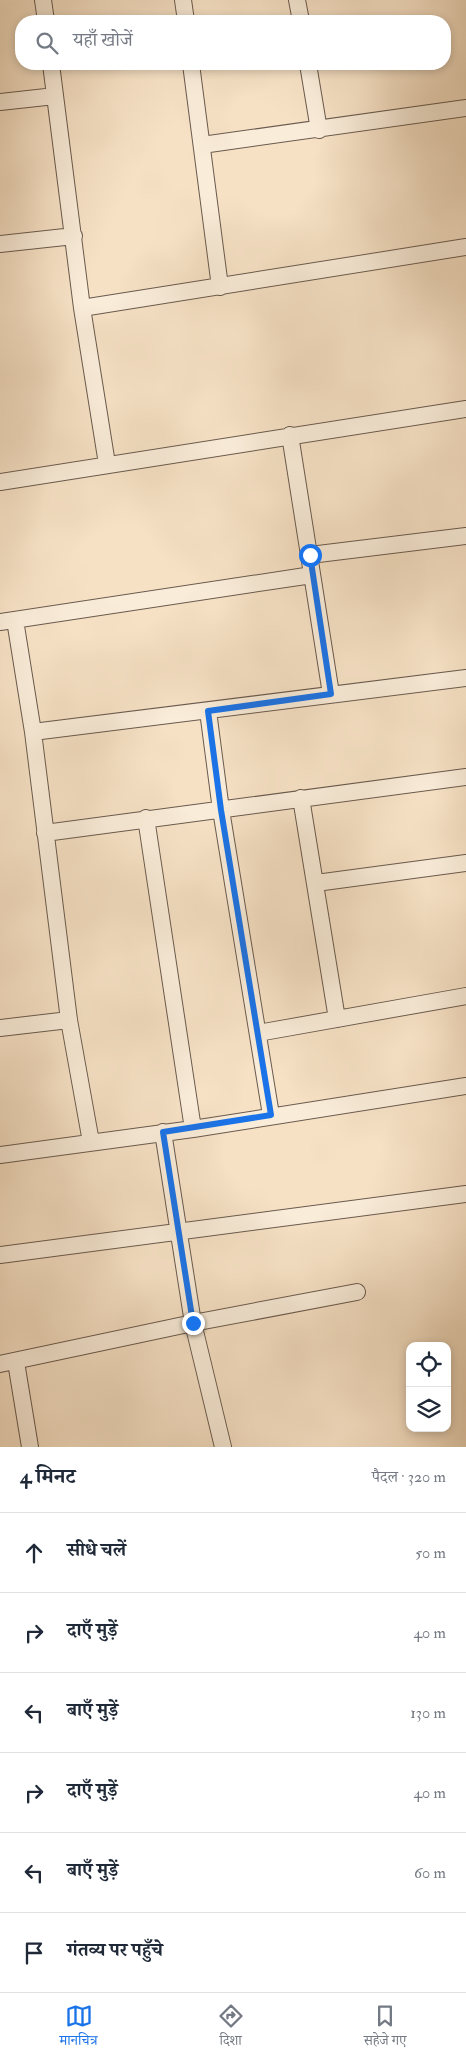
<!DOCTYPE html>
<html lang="hi">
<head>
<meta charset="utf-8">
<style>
  body { margin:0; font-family:"IM FELL Double Pica","Noto Serif Devanagari",serif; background:#f6f6f7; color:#1f2937 }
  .controls { position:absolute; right:15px; bottom:15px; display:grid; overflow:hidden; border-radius:10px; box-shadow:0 2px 8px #0003 }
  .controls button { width:45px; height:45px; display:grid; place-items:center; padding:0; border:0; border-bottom:1px solid #e0e1e3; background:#fff; color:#1f2937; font:25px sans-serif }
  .stop { position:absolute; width:15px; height:15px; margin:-11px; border:4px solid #1a73e8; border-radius:50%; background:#fff }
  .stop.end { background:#1a73e8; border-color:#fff; box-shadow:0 1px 5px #0008 }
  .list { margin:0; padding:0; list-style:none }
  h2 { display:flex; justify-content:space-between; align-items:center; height:65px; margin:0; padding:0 20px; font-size:21px }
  h2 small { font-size:16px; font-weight:400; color:#747a83 }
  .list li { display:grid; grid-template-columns:32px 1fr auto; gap:15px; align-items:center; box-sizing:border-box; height:80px; padding:0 20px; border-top:1px solid #e0e1e3 }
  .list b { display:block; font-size:19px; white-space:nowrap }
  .list em { font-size:16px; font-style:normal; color:#747a83 }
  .icon { flex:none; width:28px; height:28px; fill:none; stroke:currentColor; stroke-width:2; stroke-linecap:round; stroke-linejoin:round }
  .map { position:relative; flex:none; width:466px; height:1447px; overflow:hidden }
  .search { position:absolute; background:#fff; box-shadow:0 2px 8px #0003; left:15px; right:15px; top:15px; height:55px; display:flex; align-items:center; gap:12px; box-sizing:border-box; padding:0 18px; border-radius:20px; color:#747a83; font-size:19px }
  .sheet { height:545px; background:#fff }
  nav { display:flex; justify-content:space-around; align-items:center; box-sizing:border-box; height:70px; border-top:1px solid #e0e1e3; background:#fff; font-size:14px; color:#747a83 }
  nav a { display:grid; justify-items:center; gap:2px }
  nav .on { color:#1a73e8 }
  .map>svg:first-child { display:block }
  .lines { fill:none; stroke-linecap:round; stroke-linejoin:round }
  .minor-casing { stroke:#6a5a4e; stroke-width:18 }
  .minor { stroke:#f9ecd9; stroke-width:16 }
  .route { stroke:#1a73e8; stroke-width:6 }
</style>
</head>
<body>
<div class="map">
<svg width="466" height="1447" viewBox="0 0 466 1447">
  <rect width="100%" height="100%" fill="#f6e1c5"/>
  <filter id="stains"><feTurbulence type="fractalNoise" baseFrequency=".004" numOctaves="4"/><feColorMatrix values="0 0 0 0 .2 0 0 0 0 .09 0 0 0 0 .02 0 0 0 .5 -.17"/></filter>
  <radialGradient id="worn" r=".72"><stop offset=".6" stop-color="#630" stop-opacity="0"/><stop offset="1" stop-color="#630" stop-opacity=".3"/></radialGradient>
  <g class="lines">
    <!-- minor casing -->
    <g class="minor-casing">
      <path id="minor" d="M43,0L46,21
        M183,0L186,21
        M297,0L301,21
        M51,64L82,308L107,464
        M191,64L220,287
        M308,64L319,130
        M0,102L55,96
        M202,145L466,108
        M0,244L74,236
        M82,308L466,247
        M290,435L331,694
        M0,482L466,409
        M310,555L466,536
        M15,620L33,732L69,1020L91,1142
        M0,622L312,575
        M208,711L221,810L271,1115
        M33,732L466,678
        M301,798L337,1019
        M146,818L193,1129
        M45,833L466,777
        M316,883L466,863
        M0,1028L69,1020
        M258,1033L466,996
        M163,1132L193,1323L223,1447
        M0,1155L193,1129L466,1086
        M0,1255L466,1194
        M16,1362L30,1447
        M0,1364L193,1323L357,1292"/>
    </g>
    <!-- minor -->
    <use href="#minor" class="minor"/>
  </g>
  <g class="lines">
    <!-- route -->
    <path class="route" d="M193,1323L163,1132L271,1115L221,810L208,711L331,694L310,555"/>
  </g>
  <rect width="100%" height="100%" filter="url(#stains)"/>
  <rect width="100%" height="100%" fill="url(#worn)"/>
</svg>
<div class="controls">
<button><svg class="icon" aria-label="locate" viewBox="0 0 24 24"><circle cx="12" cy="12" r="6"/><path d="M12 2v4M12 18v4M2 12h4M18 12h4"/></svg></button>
<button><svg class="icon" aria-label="layers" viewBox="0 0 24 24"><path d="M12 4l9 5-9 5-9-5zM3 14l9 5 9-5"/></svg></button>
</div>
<div class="stop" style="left:310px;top:555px"></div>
<div class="stop end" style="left:193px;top:1323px"></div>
<div class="search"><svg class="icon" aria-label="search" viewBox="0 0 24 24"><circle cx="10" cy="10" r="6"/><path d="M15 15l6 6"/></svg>यहाँ खोजें</div>
</div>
<section class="sheet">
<h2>4 मिनट<small>पैदल · 320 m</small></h2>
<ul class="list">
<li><svg class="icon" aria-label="ahead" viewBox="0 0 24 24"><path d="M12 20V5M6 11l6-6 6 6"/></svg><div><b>सीधे चलें</b></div><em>50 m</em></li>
<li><svg class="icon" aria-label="right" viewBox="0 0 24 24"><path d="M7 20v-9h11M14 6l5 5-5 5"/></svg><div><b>दाएँ मुड़ें</b></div><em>40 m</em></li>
<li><svg class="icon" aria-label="left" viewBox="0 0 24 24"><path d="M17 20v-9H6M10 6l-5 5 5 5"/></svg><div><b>बाएँ मुड़ें</b></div><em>130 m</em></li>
<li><svg class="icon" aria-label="right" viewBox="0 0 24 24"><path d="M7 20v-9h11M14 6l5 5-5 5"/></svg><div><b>दाएँ मुड़ें</b></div><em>40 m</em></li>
<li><svg class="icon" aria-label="left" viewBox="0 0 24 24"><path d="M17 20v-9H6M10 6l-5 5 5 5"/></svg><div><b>बाएँ मुड़ें</b></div><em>60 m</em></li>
<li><svg class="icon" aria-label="arrive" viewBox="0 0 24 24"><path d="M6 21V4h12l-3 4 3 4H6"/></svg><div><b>गंतव्य पर पहुँचे</b></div></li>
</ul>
</section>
<nav>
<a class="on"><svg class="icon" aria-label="map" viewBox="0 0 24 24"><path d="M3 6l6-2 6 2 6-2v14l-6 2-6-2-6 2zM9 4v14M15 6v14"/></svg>मानचित्र</a>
<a><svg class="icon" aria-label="directions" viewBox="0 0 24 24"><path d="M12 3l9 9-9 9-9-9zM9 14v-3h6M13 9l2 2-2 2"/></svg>दिशा</a>
<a><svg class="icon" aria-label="saved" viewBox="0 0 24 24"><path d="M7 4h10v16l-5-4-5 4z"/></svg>सहेजे गए</a>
</nav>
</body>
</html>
